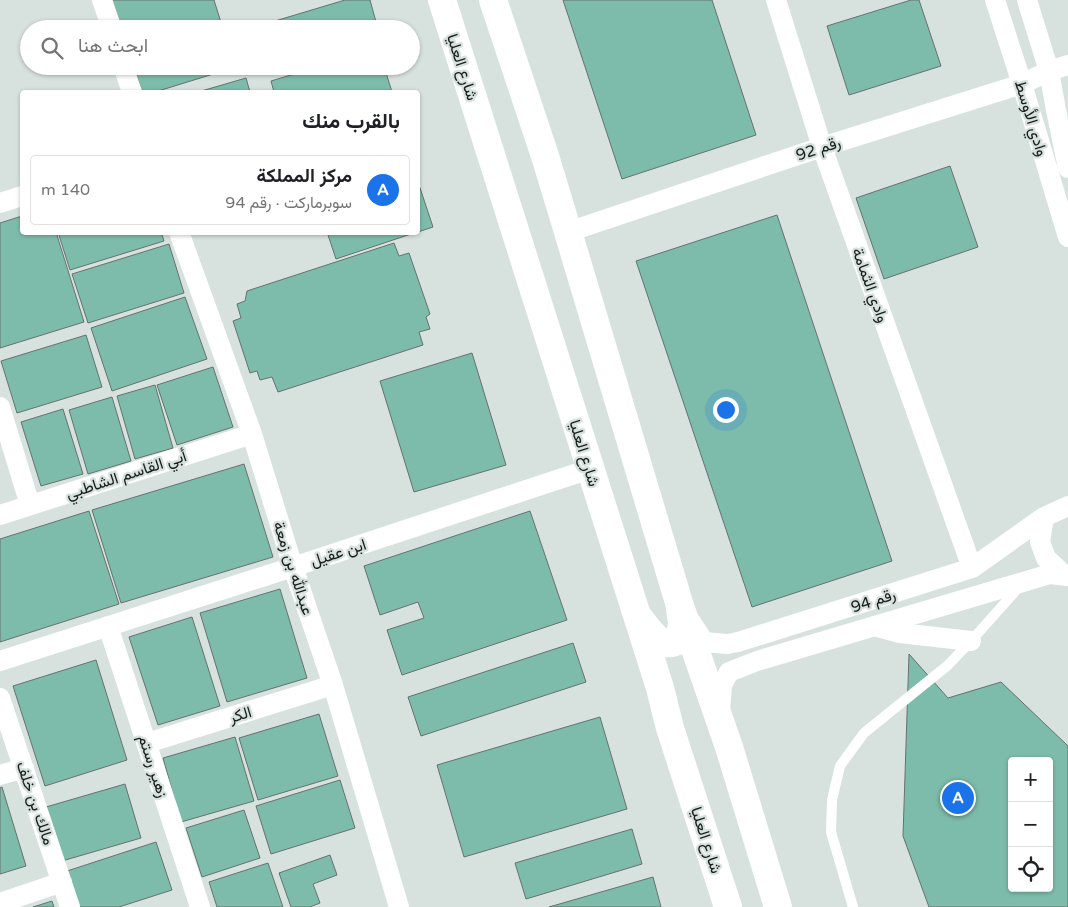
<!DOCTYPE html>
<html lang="ar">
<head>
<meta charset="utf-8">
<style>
  body { margin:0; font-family:"Varela Round",Vazirmatn,sans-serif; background:#f2f2f2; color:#202124; direction:rtl }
  .controls { position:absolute; right:15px; bottom:15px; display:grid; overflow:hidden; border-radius:5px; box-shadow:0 1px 4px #0004 }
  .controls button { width:45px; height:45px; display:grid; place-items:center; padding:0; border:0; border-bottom:1px solid #e0e0e0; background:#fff; color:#202124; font:25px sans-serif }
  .you { position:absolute; left:725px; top:409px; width:18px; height:18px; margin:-12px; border:4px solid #fff; border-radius:50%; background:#1a73e8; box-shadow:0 0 0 8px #1a73e833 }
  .badge { display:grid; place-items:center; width:32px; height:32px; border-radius:50%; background:#1a73e8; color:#fff; font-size:16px; font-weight:700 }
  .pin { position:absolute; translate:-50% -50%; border:2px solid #fff; box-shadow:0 1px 5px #0006 }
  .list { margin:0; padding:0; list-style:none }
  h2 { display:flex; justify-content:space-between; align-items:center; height:65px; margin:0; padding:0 20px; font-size:21px }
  h2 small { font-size:16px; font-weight:400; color:#757577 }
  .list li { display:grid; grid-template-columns:32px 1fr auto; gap:15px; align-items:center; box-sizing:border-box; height:70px; margin:0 10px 10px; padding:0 10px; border:1px solid #e0e0e0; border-radius:5px }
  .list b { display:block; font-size:19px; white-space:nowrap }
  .list p { margin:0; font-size:16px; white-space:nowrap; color:#757577 }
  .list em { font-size:16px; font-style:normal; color:#757577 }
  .icon { flex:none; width:28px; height:28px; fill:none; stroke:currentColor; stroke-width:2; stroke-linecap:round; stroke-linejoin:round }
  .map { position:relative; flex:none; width:1068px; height:907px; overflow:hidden; direction:ltr }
  .search { position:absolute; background:#fff; box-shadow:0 1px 4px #0004; left:20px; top:20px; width:400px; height:55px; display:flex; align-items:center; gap:12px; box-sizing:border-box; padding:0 18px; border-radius:28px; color:#757577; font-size:19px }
  .panel { position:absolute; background:#fff; box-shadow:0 1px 4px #0004; left:20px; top:90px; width:400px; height:145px; border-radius:5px; direction:rtl }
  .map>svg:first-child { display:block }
  .building { fill:#7dbcaa; stroke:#67716e; fill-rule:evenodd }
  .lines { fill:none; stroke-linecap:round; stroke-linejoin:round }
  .lane { stroke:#fff; stroke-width:10 }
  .street { stroke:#fff; stroke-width:20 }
  .primary { stroke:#fff; stroke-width:28 }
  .labels { text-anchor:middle; stroke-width:4.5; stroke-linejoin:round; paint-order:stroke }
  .street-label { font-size:16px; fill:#181c1b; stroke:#d7e2df }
</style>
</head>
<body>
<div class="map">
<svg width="1068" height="907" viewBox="0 0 1068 907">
  <rect width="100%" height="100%" fill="#d7e2df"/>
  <!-- building -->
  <path class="building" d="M112,0H214L223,29H122Z
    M345,0H370L378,29H277L275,21Z
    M563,0H712L756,135L622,179Z
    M911,0H919L941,66L849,95L827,26Z
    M134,66H236V67L155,92H142Z
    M321,66H384L392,92H274L271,81Z
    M246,78L250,92H198Z
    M950,166L978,247L884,279L856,198Z
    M418,182L433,227L418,232Z
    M777,215L892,561L752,607L636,261Z
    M22,216V232H56L84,322L0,348V223Z
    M58,232H161L164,241L70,270Z
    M327,232H417L336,259Z
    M394,243L399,256L409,253L430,314L426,317L430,329L419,332L423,345L278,392L272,377L260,380L257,371L250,373L233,321L241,318L237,304L245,301L247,291Z
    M169,244L184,293L88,323L72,274Z
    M185,297L207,359L112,391L91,328Z
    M86,335L102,387L17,413L1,361Z
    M472,353L506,465L414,492L380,381Z
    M213,367L233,427L177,445L157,385Z
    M155,385L173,448L135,459L117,396Z
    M112,397L131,461L88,474L69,410Z
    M63,409L83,474L41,486L21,422Z
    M244,464L273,557L121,603L92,510Z
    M89,511L119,604L0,642V539Z
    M530,511L567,620L402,675L387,630L424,618L418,602L380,615L364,566Z
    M280,589L307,678L227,702L200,613Z
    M192,617L220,706L158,725L129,637Z
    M573,643L586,682L421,736L408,697Z
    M909,654L948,698L1001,682L1068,746V907H929L903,836ZM1012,761H1049V888H1012Z
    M96,660L127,760L45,786L13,686Z
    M319,714L338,776L258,800L239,738Z
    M600,717L627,809L464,857L437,765Z
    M235,737L254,801L181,822L163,758Z
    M340,780L355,828L271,854L256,806Z
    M125,784L141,838L62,861L46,807Z
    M2,787L26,866L0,874V788Z
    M244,810L260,858L202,877L186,828Z
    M632,829L642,864L526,899L515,863Z
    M156,842L172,890L119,907H79L67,871Z
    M330,855L337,875L313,884L320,903L310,907H291L279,873Z
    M268,863L283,907H217L209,882Z
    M653,877L661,907H549Z
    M52,901L54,907H33Z"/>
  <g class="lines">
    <!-- lane -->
    <path class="lane" d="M853,907L831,832L832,800L840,766L864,733L947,666L971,641L1020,586"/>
    <!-- street -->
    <path class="street" d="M102,0L112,29
      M776,0L822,147L972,568
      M995,0L1022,84L1068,237
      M1027,0L1049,71L1056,110L1068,168
      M123,66L132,92
      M0,203L22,196
      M179,232L252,434L293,567L333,685L399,907
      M568,232L822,147L1022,84L1049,71L1068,65
      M0,407L30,505
      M0,515L252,434
      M1044,517L1040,542L1046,558L1065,576
      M691,622L704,642L727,644L738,642L972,568L1044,517L1068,506
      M108,626L200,907
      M874,626L900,633L971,641
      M0,661L293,567L590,469
      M0,698L70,907
      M720,711L722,685L729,672L757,661L1050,574L1068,576
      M147,743L333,685
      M0,775L24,768
      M0,903L62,882"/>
    <!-- primary -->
    <path class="primary" d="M442,0L660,688L670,728L728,907
      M493,0L545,156L568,232L680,606L729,747L778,907
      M640,619C650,631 661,651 679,640L682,624L680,609"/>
  </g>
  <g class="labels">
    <!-- street labels -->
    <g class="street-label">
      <text transform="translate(463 67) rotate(72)" y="6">شارع العليا</text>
      <text transform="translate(1032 118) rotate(73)" y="6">وادي الأوسط</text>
      <text transform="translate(818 148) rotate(-18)" y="6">رقم 92</text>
      <text transform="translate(871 285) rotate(70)" y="6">وادي الثمامة</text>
      <text transform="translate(585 453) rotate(73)" y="6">شارع العليا</text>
      <text transform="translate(126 474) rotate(-18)" y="6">أبي القاسم الشاطبي</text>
      <text transform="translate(338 552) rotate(-18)" y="6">ابن عقيل</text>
      <text transform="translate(294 568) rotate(72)" y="6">عبدالله بن زمعة</text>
      <text transform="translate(873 600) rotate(-18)" y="6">رقم 94</text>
      <text transform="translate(240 714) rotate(-17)" y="6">الكر</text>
      <text transform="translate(154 766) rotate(72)" y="6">زهير رستم</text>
      <text transform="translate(36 803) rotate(71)" y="6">مالك بن خلف</text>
      <text transform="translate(707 840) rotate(72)" y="6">شارع العليا</text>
    </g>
  </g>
</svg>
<div class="controls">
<button>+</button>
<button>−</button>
<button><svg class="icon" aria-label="locate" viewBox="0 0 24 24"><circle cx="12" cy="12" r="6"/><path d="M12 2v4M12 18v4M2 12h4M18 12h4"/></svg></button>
</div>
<div class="you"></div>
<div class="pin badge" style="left:958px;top:798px">A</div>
<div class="search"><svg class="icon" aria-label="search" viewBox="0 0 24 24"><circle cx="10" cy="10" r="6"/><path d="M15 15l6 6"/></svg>ابحث هنا</div>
<section class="panel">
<h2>بالقرب منك<small></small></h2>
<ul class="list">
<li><span class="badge">A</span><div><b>مركز المملكة</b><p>سوبرماركت · رقم 94</p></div><em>140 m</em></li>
</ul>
</section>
</div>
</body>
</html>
